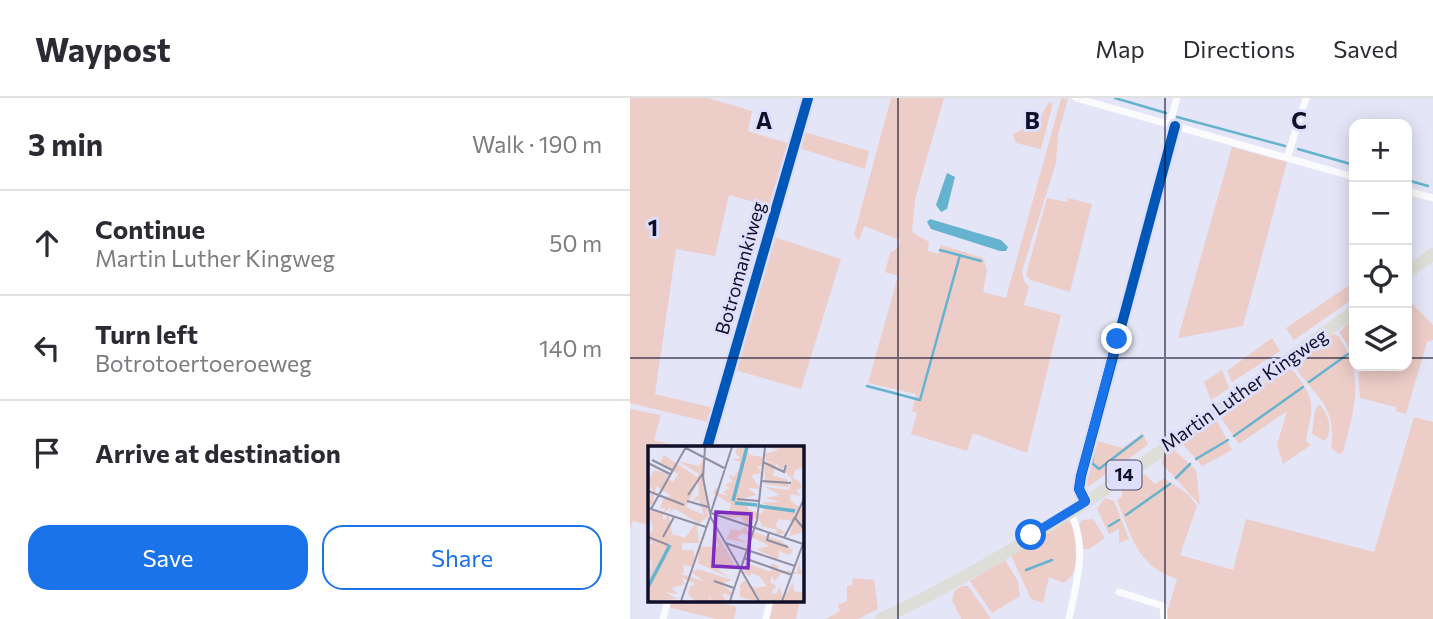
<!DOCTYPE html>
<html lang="en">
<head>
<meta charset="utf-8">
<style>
  body { margin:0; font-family:Commissioner,sans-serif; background:#f2f2f3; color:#2b2b33 }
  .controls { position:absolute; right:21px; top:21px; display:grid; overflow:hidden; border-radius:14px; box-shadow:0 4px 18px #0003 }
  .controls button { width:63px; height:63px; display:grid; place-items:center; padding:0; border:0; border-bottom:2px solid #e1e1e2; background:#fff; color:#2b2b33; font:35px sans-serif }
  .stop { position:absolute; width:21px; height:21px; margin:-16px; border:5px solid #1a73e8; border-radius:50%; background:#fff }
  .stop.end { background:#1a73e8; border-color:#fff; box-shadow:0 2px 7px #0008 }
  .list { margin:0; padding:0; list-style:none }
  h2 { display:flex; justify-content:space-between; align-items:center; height:91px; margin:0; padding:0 28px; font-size:30px }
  h2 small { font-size:23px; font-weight:400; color:#7c7c81 }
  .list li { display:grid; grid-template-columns:46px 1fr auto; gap:21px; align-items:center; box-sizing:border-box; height:105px; padding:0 28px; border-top:2px solid #e1e1e2 }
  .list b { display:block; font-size:26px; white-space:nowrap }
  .list p { margin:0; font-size:23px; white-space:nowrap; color:#7c7c81 }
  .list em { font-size:23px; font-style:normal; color:#7c7c81 }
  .actions { display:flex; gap:14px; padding:21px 28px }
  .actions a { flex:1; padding:16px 0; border:2px solid #1a73e8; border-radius:21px; text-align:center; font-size:24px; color:#1a73e8 }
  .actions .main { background:#1a73e8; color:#fff }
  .icon { flex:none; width:38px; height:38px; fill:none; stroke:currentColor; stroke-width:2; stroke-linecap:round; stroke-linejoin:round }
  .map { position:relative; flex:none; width:803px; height:521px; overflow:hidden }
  header { display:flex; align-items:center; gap:42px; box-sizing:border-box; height:98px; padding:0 35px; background:#fff; border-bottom:2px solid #e1e1e2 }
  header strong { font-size:33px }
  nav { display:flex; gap:38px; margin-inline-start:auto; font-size:24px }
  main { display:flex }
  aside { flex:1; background:#fff }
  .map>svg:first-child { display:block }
  .green { fill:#edcdc8 }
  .water { fill:#65b3cf }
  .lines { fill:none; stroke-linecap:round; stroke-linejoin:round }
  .stream { stroke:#65b3cf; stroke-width:2.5 }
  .minor { stroke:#fbfbfe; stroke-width:7 }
  .primary { stroke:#deddd8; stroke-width:12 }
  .cycleway-casing { stroke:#dddffd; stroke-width:15 }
  .cycleway { stroke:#0057b8; stroke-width:10 }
  .route { stroke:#1a73e8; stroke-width:9 }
  .grid { fill:none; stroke:#110f29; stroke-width:2; stroke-opacity:0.55 }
  .labels { text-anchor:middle; stroke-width:6; stroke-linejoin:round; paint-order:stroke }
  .shield { fill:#dddffd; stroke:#4e4d69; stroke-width:2 }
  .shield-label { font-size:18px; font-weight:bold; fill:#110f29 }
  .street-label { font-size:19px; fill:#110f29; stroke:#dddffd }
  .inset-river { fill:none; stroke:#65b3cf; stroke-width:3.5 }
  .inset-road { fill:none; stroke:#908fa4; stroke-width:2 }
  .view { fill:#7b2cbf; fill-opacity:0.15; stroke:#7b2cbf; stroke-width:3.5 }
  .inset-edge { fill:none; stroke:#110f29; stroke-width:3.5 }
  .grid-label { font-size:23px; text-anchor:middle; font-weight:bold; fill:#110f29; stroke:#dddffd; stroke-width:6; stroke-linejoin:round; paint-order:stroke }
</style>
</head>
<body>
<header>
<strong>Waypost</strong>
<nav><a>Map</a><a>Directions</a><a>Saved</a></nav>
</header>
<main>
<aside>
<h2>3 min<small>Walk · 190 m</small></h2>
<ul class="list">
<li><svg class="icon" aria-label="ahead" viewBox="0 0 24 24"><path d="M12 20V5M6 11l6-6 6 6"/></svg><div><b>Continue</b><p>Martin Luther Kingweg</p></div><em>50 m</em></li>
<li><svg class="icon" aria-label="left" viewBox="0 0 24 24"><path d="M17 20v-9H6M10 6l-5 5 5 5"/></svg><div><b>Turn left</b><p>Botrotoertoeroeweg</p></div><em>140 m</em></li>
<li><svg class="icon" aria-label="arrive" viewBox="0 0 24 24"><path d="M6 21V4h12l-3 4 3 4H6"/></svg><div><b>Arrive at destination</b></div></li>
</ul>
<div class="actions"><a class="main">Save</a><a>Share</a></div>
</aside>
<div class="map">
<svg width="803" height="521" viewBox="0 0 803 521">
  <rect width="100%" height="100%" fill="#e4e5f6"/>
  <!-- green -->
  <path class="green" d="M0,0H78L122,13L118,33L160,46L141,109L99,97L85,158L46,151L25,296L83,310L78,324L0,305Z
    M261,0H314L285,101L282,134L299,144L298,153L308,156L311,147L353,160L357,172L353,194L376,200L430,4L432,0L438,1L428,36L426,65L392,173L394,183L399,189L394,207L431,217L397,355L343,335L337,353L281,336L287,315L282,313L286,296L238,285L268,178L255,174L260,155L268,150L270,142L234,128L229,143L224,137Z
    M419,4L423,5L411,51L386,45L383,37L410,20Z
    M174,34L239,53L235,71L169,50Z
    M602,49L657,64L613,228L548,240Z
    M417,100L437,104L438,100L462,106L440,194L401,182L396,177Z
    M144,139L211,161L171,291L105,272Z
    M724,184V200L664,242L656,230Z
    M777,200L803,227V242L797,244L776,316L765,313L766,309L730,300L728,268H777Z
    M724,220V256L709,234Z
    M703,236L708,238C736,277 724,311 713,354L709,356L701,350C708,306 683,298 663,266Z
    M642,240L650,253L602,284L597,273Z
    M655,269C662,270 663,273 668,279C688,306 681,312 676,343L681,347L653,366L647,347L657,313L609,346L589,317Z
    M592,272L599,290L581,302L574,284Z
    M689,306C698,315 704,331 695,343L682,336L685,312Z
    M0,311L31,317L24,342L49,349L19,350V427L3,423L0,431Z
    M585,319L602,352L572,368L551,344Z
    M784,319L803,324V521H535L547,481C507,468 501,438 487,402L492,399V385L515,376L525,386L534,380L558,396L567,408L550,457L603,472L616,421L744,454Z
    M513,335L518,347L459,388L454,387L455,371L465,342L492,350Z
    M543,351L566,372L570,407L532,366L533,356Z
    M475,400L484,403L499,441L489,445V431L479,436L467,411Z
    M463,421L475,440L459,451H452L449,427L452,422Z
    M439,423L445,430C446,448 452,473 434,485L419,479L413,505L401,501L381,457L433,424Z
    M375,462L388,483L390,498L362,515L340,483Z
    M223,480L244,482L248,511L228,521H196L210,513L208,507L217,503V488L222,487Z
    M332,488H338L361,521H331L322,502L325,492Z
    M40,502H79L107,509L104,521H86L38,509Z
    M143,502H170L166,521H138Z"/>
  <!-- water -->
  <path class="water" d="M317,75L325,79L317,111L311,114L306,107Z
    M300,121L371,142L378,149L376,153H370L301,131L297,124Z"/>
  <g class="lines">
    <!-- stream -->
    <path class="stream" d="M485,0L536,15
      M547,19L655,48
      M668,51L724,67
      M777,82L798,88
      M310,152L351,163
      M777,213L781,209
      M679,284L718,256
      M237,288L290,302L330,157
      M604,338L673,289
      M464,353L462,365L469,371L512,338
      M566,361L598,342
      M546,380L560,366
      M496,417L540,386
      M479,428L489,422
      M396,472L422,462"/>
    <!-- minor -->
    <path class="minor" d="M446,0L724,79
      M539,27L547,0
      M657,60L676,0
      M777,93L803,100
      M77,350L178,0
      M455,403L449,391L451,378L545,28
      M489,494L533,508L534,521
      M33,521L38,502
      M136,521L140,502
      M439,521C446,486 459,446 439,413"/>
    <!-- primary -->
    <path class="primary" d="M777,175L803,156
      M251,521C420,443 574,321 724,213"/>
    <!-- cycleway casing -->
    <g class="cycleway-casing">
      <path id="cycleway" d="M77,350L178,0
        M455,403L449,391L451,378L545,28"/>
    </g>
    <!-- cycleway -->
    <use href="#cycleway" class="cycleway"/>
  </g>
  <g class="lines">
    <!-- route -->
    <path class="route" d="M401,437L455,404L449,391L451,378L487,241"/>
  </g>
  <!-- grid -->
  <path class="grid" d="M268,0V521M535,0V521M0,260H724M777,260H803"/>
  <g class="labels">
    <!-- shield labels -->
    <rect class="shield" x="476.5" y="362.5" width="35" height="29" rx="5"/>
    <g class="shield-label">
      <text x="494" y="383">14</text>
    </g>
    <!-- street labels -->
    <g class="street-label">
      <text transform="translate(110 170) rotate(-74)" y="7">Botromankiweg</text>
      <text transform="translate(614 292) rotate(-35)" y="7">Martin Luther Kingweg</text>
    </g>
  </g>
  <!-- overview -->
  <g transform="translate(18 348)">
    <rect width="156" height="156" fill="#e4e5f6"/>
    <path d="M90,1H104L98,4L102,9L115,11V20H109L114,27L103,29L112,43L100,42L108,49L94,53L100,54V63L113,68L118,59L114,56H133L117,52L132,49L117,41L141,44L144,33L137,26L140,19L133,24L128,17L125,30L139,33L141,41L117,38L116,18L124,17L119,16L117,8L131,4L121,1H156V21L147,24L145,32L151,35L154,42L148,44L153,50L143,48L142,54L156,65V86L142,90L144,75L131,73L127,80L138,87L128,89L129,84L114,80L110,71L100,76L98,84L133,95L145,104L142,109L131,105L130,114L108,103L122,100L95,87L88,92L101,97L78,93L83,83L92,85L99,79L92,71L82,72L68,64L81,66L83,58L65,47L68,41L70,47L80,50L75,46L82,42L77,39L84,36L81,29L86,31L91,23L92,16L84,13L92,12L87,6ZM16,9L49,31L51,28L30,15L51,20L55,14L60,71L49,79L51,97H34V104H45L47,111L44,121L35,119L36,127H31L57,136L43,126L50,123L84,134L73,138L84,146L83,150L74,147L78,155H64L60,149L62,155H47L40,148L42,140L48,138L34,132L37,138L23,142L30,148L17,146L29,153L0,155L4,112L0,116V101L5,97L0,94L5,82L0,67L4,64L15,67V75L21,69L24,88L37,92L49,76L27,63L22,66L23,61L15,67L17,62L12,63L16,51L23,50L8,40L5,58L1,59L4,43L0,36L6,24L20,28L19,33L25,36L30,28L12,17ZM50,36L51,48L44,55L51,54L56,69L38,61ZM69,88L87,119L69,123L82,132L50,117L51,101L71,100L65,90ZM151,116L154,128L133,127L127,135L124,130L122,136L128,140L123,147L128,148L132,141L135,153L145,136L146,145L156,147V155H120L111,153L107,145L109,155L92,151V139L97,134L107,142L119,140L111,130L103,127L102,131L93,124L98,125L101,118L123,126V117L131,120L129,124L149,126Z" fill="#edcdc8" fill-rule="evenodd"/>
    <path class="inset-river" d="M85,55L99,1M87,57L109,59M111,60L147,65M0,141L22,99"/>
    <path class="inset-road" d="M36,1L78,23M57,1L55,32L63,72L111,155M4,14L24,24M115,16L136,26L138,19M0,17L22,28M113,35L143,37M0,45L36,59M40,49L55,27M89,53L111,55M156,53L147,72L156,83M39,55L60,61M0,62L58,81M3,63L38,1M63,66L84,1M63,67L155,98M121,86L119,94L140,101M0,91L20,99M15,91L26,71M136,92L147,71M77,97L99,104M99,104L147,120M96,112L144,129M66,135L86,142M33,155L62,71M82,155L109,74L117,1M134,155L156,95"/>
    <path class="view" d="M68,66L103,68L100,122L65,120Z"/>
    <rect width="156" height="156" class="inset-edge"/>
  </g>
  <g class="grid-label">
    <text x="134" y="31">A</text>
    <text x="402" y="31">B</text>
    <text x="669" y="31">C</text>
    <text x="23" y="138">1</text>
  </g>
</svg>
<div class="controls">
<button>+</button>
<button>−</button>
<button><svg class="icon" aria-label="locate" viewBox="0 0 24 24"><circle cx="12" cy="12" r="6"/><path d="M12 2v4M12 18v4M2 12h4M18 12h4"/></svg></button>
<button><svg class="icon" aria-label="layers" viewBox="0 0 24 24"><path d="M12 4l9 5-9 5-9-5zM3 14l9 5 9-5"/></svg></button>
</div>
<div class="stop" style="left:401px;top:437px"></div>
<div class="stop end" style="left:487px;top:241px"></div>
</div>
</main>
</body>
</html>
